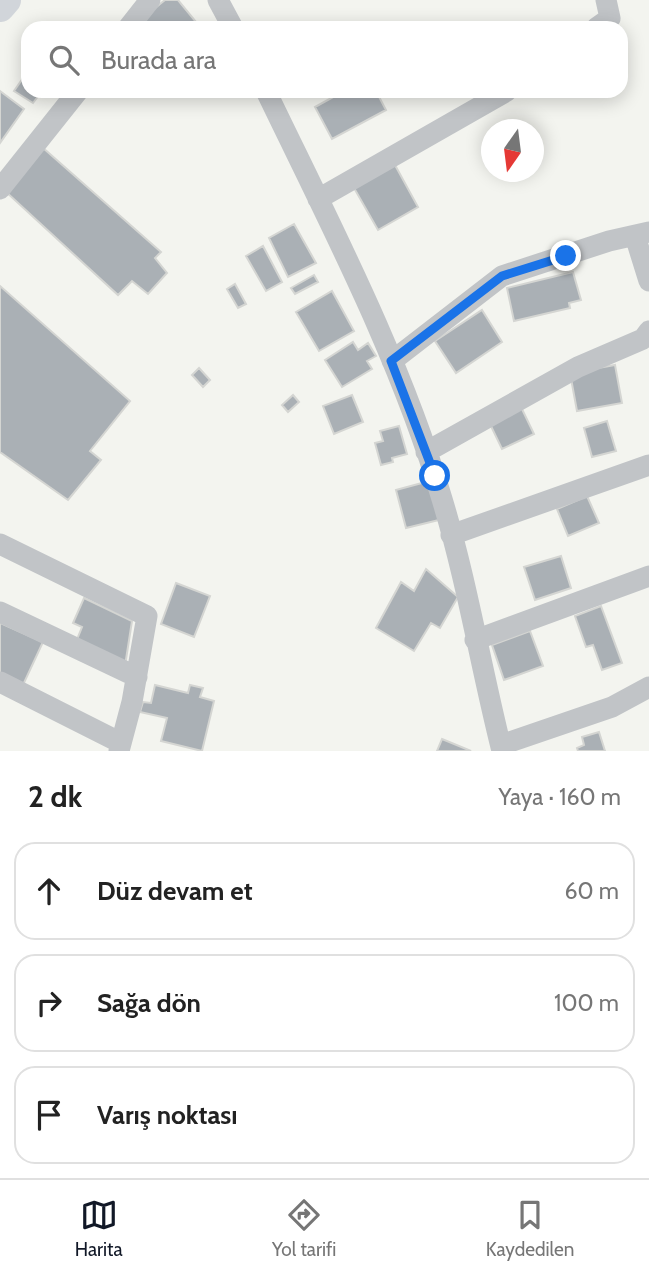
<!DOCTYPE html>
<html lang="tr">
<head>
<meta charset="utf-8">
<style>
  body { margin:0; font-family:Cabin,sans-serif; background:#f2f2f2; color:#222 }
  .compass { position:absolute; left:481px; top:119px; width:63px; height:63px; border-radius:50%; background:#fff; box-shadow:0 4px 18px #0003; rotate:194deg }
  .stop { position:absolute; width:21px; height:21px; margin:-16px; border:5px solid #1a73e8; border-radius:50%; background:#fff }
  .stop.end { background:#1a73e8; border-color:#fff; box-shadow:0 2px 7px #0008 }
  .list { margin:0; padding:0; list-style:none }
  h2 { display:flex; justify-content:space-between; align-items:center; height:91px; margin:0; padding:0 28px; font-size:30px }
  h2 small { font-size:23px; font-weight:400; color:#767676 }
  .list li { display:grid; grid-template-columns:46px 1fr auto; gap:21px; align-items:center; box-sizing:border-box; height:98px; margin:0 14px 14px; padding:0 14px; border:2px solid #e0e0e0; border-radius:21px }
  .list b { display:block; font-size:26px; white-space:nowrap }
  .list em { font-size:23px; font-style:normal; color:#767676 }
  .icon { flex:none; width:38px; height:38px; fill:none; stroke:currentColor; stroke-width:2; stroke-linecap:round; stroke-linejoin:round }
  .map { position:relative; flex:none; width:649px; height:751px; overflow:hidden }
  .search { position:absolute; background:#fff; box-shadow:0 4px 18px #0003; left:21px; right:21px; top:21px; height:77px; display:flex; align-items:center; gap:18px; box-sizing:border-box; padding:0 24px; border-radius:21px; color:#767676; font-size:26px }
  .sheet { height:427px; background:#fff }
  nav { display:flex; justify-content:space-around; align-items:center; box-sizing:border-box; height:98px; border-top:2px solid #e0e0e0; background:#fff; font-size:19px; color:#767676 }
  nav a { display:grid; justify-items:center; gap:4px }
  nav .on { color:#111827 }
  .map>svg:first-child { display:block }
  .building { fill:#aab0b5; stroke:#d4d5d2; stroke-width:2 }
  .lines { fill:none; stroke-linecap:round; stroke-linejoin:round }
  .minor { stroke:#c1c4c7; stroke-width:21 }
  .highway { stroke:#d1d5da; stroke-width:30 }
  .route { stroke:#1a73e8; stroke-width:9 }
</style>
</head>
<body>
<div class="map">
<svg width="649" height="751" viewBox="0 0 649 751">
  <rect width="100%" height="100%" fill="#f3f4ef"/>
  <!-- building -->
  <path class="building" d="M165,0H178L201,28H145L139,21Z
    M28,71V91H42L33,103L14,91Z
    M0,91L24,109L0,143Z
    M344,91H376L386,110L332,139L315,107Z
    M42,147L161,252L155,258L167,273L148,294L132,281L118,295L5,191Z
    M395,165L418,207L378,230L354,188Z
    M294,224L316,263L288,277L269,238Z
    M263,246L282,282L266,291L246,256Z
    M573,272L581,300L569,303L570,308L514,321L507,288Z
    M314,275L318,282L295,294L291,288Z
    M235,284L246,304L238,308L227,289Z
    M0,286L130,401L90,451L101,460L68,500L0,452Z
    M332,291L354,331L319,351L296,312Z
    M482,310L502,342L456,373L435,341Z
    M353,342L358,350L368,343L376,356L367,361L372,369L342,387L325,360Z
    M615,365L622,403L577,411L570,373Z
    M199,368L210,380L203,387L192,375Z
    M293,395L299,402L288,412L282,405Z
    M352,395L363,422L334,434L323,406Z
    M521,407L534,434L502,449L489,422Z
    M607,421L616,451L592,457L584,428Z
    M399,426L407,454L392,458L393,462L381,465L375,443L383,441L380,431Z
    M433,480L443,519L406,528L396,490Z
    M587,496L599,523L568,536L557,509Z
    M561,556L571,588L535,600L524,567Z
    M426,569L458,597L440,628L431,623L414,651L376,628L401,582L414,591Z
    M176,583L210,596L194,637L161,624Z
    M84,598L132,621L125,666L76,642L82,627L73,623Z
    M601,606L622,663L602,670L593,645L586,647L575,616Z
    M0,623L43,642L23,685L0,674Z
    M530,631L543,666L504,680L492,645Z
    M155,685L188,693L190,685L203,688L200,697L214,701L202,751L161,741L167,718L140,712L143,702L151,703Z
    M599,732L605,751H578L577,748L584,745L582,737Z
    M442,739L471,751H437Z"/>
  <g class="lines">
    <!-- minor -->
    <path class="minor" d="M218,0L233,28
      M128,28L150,0
      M596,28L610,18L606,0
      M266,91C330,224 400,357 442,499C467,581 481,668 502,751
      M0,189L78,91
      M318,199L507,91
      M635,236L649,281
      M392,361L502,276L609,241L649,232
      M426,452L578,367L643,339L649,331
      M451,535L649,465
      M0,544L147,616L132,702L119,751
      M0,612L137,677
      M475,640L649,576
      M0,682L121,743
      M501,745L612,707L649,687"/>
    <!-- highway -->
    <path class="highway" d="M0,7L6,0"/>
  </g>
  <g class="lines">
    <!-- route -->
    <path class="route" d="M435,476L391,361L502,276L566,256"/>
  </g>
</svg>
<svg class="compass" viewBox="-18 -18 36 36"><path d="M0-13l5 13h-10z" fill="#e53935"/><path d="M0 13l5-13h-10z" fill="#767676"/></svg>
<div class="stop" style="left:435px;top:476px"></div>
<div class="stop end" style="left:566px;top:256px"></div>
<div class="search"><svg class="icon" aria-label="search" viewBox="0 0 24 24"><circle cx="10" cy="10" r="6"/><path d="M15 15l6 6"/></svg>Burada ara</div>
</div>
<section class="sheet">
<h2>2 dk<small>Yaya · 160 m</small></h2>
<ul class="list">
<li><svg class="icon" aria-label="ahead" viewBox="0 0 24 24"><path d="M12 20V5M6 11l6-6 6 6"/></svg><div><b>Düz devam et</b></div><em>60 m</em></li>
<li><svg class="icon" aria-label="right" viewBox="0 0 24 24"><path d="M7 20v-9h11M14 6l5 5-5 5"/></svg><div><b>Sağa dön</b></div><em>100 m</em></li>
<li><svg class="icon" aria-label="arrive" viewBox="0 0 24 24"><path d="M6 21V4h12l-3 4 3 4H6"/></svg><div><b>Varış noktası</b></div></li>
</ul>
</section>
<nav>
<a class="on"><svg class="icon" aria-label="map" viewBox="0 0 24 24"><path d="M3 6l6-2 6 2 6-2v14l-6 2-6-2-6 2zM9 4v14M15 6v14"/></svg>Harita</a>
<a><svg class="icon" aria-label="directions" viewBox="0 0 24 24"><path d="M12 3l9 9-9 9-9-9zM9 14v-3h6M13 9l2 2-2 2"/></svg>Yol tarifi</a>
<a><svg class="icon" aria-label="saved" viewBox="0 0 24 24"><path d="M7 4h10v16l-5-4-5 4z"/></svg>Kaydedilen</a>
</nav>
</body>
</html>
